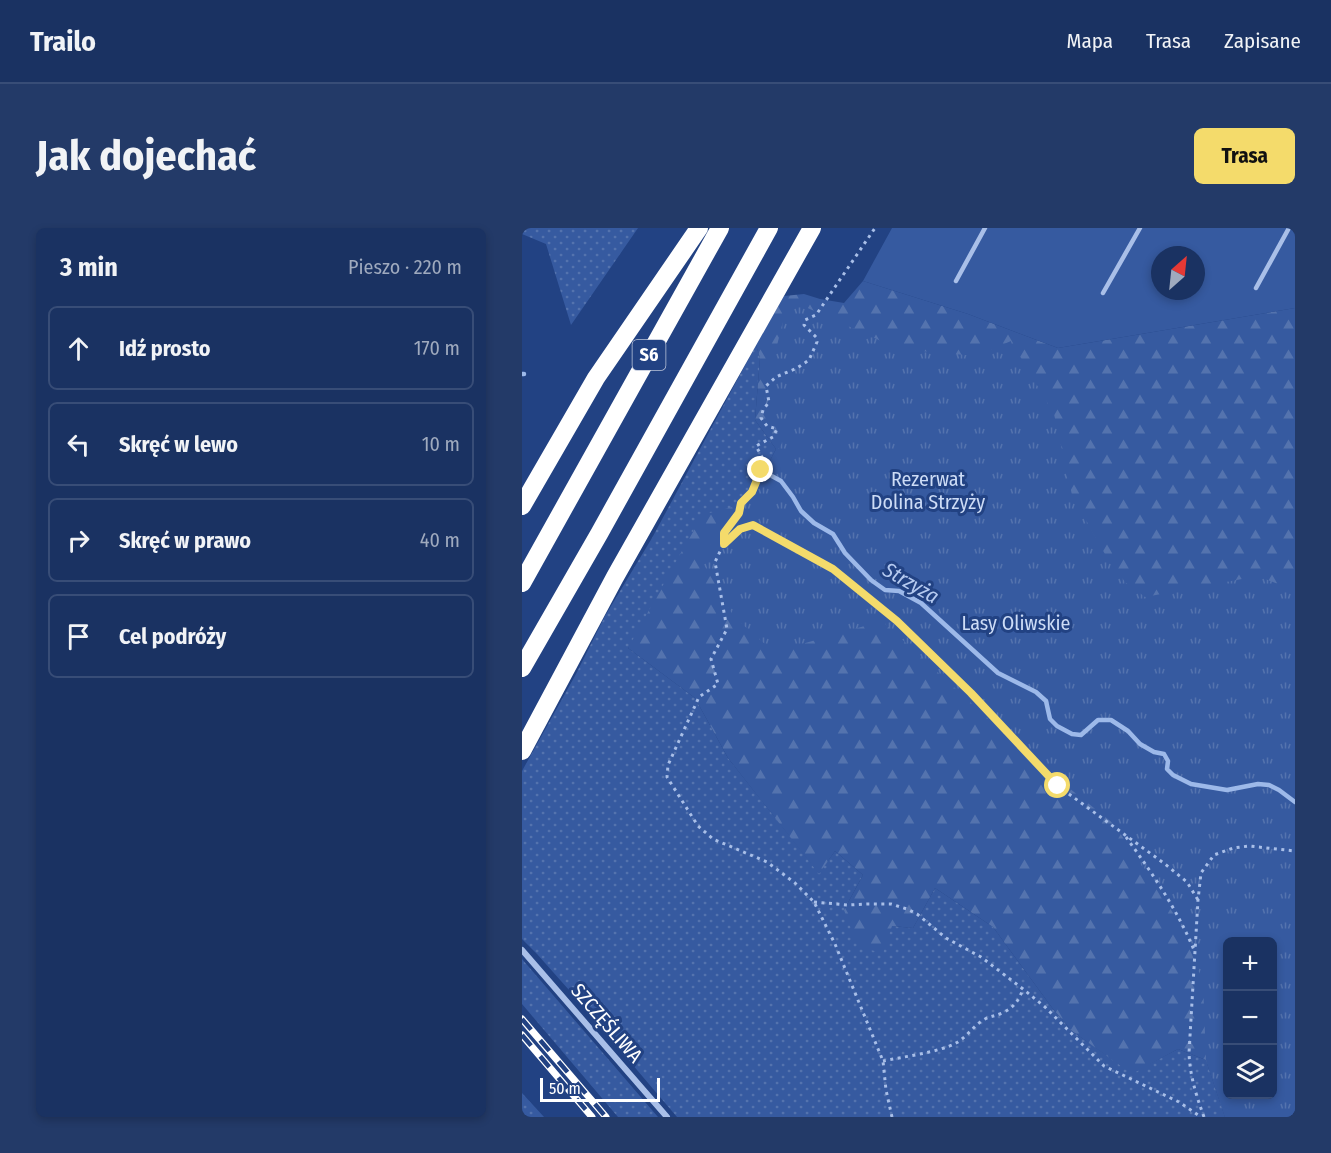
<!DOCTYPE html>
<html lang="pl">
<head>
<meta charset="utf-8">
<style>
  body { margin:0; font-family:"Fira Sans Condensed",sans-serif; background:#233a68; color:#f1f3f6 }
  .controls { position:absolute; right:18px; bottom:18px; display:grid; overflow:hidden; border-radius:9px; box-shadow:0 3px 9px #0003 }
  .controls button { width:54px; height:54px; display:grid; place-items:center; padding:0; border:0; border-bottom:2px solid #384d77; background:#1a3262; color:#f1f3f6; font:30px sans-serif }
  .compass { position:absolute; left:629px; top:18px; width:54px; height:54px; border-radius:50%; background:#1a3262; box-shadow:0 3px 9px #0003; rotate:27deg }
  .scale { position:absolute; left:18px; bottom:15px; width:120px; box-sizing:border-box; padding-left:6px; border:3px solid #fff; border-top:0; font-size:16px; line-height:21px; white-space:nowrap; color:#fff; -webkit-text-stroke:4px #224283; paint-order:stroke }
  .stop { position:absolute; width:18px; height:18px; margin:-14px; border:4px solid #f4db6b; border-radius:50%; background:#fff }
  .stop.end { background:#f4db6b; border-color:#fff; box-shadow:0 2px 6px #0008 }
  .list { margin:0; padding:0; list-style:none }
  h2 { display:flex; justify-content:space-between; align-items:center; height:78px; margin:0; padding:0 24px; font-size:26px }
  h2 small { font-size:20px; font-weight:400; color:#9faabe }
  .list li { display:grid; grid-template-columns:39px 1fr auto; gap:18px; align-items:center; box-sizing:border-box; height:84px; margin:0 12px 12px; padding:0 12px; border:2px solid #384d77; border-radius:9px }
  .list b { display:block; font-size:22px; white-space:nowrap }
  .list em { font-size:20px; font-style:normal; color:#9faabe }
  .icon { flex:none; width:33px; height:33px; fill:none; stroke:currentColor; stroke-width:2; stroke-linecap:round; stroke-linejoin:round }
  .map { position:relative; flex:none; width:773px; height:889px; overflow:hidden; border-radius:9px }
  header { display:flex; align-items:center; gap:36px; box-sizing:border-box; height:84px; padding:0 30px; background:#1a3262; border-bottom:2px solid #384d77 }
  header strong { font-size:28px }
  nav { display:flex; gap:33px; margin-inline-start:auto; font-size:21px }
  .intro { display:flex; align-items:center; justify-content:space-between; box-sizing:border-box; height:144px; padding:0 36px }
  h1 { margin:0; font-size:42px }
  .button { padding:15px 27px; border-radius:9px; background:#f4db6b; color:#111; font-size:21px; font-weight:700 }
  main { display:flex; gap:36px; padding:0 36px }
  aside { flex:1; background:#1a3262; border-radius:9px; box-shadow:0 3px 9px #0003 }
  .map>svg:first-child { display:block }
  .grass { fill:url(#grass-dots) }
  .forest { fill:url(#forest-firs); fill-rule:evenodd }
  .park { fill:url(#park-tufts); fill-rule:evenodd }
  .garden { fill:#365aa0; fill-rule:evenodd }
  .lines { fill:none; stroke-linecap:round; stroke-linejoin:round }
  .stream { stroke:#9db9e9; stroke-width:4.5 }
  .path { stroke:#a9bfe8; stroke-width:3; stroke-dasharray:3 4.5; stroke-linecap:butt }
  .service { stroke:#a9bfe8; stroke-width:4.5 }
  .minor { stroke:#a9bfe8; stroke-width:6 }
  .motorway { stroke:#fff; stroke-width:18 }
  .rail-casing { stroke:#fff; stroke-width:7 }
  .rail { stroke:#224283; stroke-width:4.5; stroke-dasharray:14; stroke-linecap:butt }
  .route { stroke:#f4db6b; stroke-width:8 }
  .labels { text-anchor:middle; stroke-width:6; stroke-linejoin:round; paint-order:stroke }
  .shield { fill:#224283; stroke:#bdc6da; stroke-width:1.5 }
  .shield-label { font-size:18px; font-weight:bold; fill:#fff }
  .park-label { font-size:20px; fill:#cddcf6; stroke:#224283 }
  .street-label { font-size:20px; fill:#fff; stroke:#224283 }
  .water-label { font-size:21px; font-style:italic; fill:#b5caf0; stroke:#224283 }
</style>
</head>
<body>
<header>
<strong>Trailo</strong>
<nav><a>Mapa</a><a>Trasa</a><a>Zapisane</a></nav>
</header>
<div class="intro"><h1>Jak dojechać</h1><a class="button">Trasa</a></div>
<main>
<aside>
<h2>3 min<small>Pieszo · 220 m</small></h2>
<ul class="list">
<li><svg class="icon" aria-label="ahead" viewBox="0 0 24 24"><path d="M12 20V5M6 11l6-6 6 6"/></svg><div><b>Idź prosto</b></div><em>170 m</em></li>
<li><svg class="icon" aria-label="left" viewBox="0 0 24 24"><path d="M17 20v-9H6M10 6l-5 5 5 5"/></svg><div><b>Skręć w lewo</b></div><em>10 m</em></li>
<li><svg class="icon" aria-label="right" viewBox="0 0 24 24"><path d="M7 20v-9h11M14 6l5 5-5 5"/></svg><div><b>Skręć w prawo</b></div><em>40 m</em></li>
<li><svg class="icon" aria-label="arrive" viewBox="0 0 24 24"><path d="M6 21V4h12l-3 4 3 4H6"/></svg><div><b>Cel podróży</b></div></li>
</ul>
</aside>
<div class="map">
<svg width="773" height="889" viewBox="0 0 773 889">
  <defs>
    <pattern id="grass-dots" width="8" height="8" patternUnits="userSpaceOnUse" patternTransform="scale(1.5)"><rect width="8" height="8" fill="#365aa0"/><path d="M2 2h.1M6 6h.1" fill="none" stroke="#5473ae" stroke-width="1.8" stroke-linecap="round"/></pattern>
    <pattern id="forest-firs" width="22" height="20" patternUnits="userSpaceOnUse" patternTransform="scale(1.5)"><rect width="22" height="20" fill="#365aa0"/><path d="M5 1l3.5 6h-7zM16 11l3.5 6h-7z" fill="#5473ae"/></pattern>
    <pattern id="park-tufts" width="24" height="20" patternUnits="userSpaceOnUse" patternTransform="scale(1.5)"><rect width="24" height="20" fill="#365aa0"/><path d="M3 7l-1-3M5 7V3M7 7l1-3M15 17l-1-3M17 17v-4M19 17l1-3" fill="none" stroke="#5473ae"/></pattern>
  </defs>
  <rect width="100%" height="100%" fill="#224283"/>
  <!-- grass -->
  <path class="grass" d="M0,0H116L49,97L24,16L0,6Z
    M234,117L238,130L233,192L254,221L226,275L106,420L173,470L206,530L297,645L313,623L341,647L322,682L370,698L391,700L413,660L471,699L531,781L550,803L610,845L656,821L684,832L703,889H155L47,762L15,726L0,711V543L54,446L83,388L130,310Z
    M0,731L136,889H96L0,776Z
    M0,865L22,889H0Z"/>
  <!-- forest -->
  <path class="forest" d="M341,53L446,86L536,120L773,80V889H703L684,832L656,821L610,846L550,803L531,781L471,699L413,660L391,700L370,698L361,725L336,719L322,682L341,647L313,623L297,646L206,530L173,470L106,420L180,287L226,275L254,221L233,192L238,130L234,117L262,68L282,66L298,71L322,75ZM706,714H750V866H706Z"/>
  <!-- park -->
  <path class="park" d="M279,77L377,121L454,128L489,113L532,186L550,267L584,328L603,354L623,369L736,348L773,363V889H703L684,832L681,754L657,694L592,596L507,528L360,393L252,424L212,389L175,325L203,307L260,215L242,170L264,81ZM706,714H750V866H706Z"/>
  <!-- garden -->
  <path class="garden" d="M370,0H773V80L536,120L446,86L341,53ZM638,27H674V63H638Z"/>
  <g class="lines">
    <!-- stream -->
    <path class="stream" d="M0,146H2
      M235,240L259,253L271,269L279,283L292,295L311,306L323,325L349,352L363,362L377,363L399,375L476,445L514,464L524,473L528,491L535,498L550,506L559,507L576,492H589L606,503L618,516L632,524L642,526L646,533L645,541L651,547L669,556L705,562L736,556L747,557L757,562L773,574"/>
    <!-- path -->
    <path class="path" d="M203,316L202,305L217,285L219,275L230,264L240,240V229L234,218L251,209L255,201L245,198L239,190L241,182L247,174L244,158L254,149L275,140L287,132L295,114L294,109L282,97L283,92L294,87L353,0
      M604,609C630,645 655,681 672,722
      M292,674L326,677L345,676H369L385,681L395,686L424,710L459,729L501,761L523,779L582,838L657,874L679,889
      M361,833C380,829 418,824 434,815C445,809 452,797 463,791C469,788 474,788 480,785C492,780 497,772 501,761
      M370,889L364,862L361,833L313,716L292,674L273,655L245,634L191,611L176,598L145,549L146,537L177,469L196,456L189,431L205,401L193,334L201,317L218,301L231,297L311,341L375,393L449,465L536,558L643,636L665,654L676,672
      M682,889C674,867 668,848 667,825L676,672L679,645L692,627L711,620L727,618L773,623"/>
    <!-- service -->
    <path class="service" d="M434,53L463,0
      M734,60L767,0
      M581,65L618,0"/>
    <!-- minor -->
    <path class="minor" d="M0,722L145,889"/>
    <!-- motorway -->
    <path class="motorway" d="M0,278L74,150L177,0
      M0,355L198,0
      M0,440L77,306L247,0
      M0,523L93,349L290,0"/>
    <!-- rail casing -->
    <g class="rail-casing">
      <path id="rail" d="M0,791L84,889
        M0,807L70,889"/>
    </g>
    <!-- rail -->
    <use href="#rail" class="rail"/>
  </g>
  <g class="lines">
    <!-- route -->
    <path class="route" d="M239,242L230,264L219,275L217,285L202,305V316L218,301L231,297L311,341L375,393L449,465L536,558"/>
  </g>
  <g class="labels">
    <!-- shield labels -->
    <rect class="shield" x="110.5" y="112" width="33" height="30" rx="4.5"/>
    <g class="shield-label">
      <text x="127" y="133">S6</text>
    </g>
    <!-- park labels -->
    <g class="park-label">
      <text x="406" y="258">Rezerwat<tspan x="406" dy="23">Dolina Strzyży</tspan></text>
      <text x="494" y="402">Lasy Oliwskie</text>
    </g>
    <!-- street labels -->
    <g class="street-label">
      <text transform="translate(85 795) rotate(49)" y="7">SZCZĘŚLIWA</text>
    </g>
    <!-- water labels -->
    <g class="water-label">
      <text transform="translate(389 355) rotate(30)" y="7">Strzyża</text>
    </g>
  </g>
</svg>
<div class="controls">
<button>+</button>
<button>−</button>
<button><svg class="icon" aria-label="layers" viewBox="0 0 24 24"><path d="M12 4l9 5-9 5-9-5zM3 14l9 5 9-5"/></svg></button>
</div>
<svg class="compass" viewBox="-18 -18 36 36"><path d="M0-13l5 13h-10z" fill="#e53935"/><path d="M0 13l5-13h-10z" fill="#9faabe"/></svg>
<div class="scale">50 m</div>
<div class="stop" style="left:536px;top:558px"></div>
<div class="stop end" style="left:239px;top:242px"></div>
</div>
</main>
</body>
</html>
